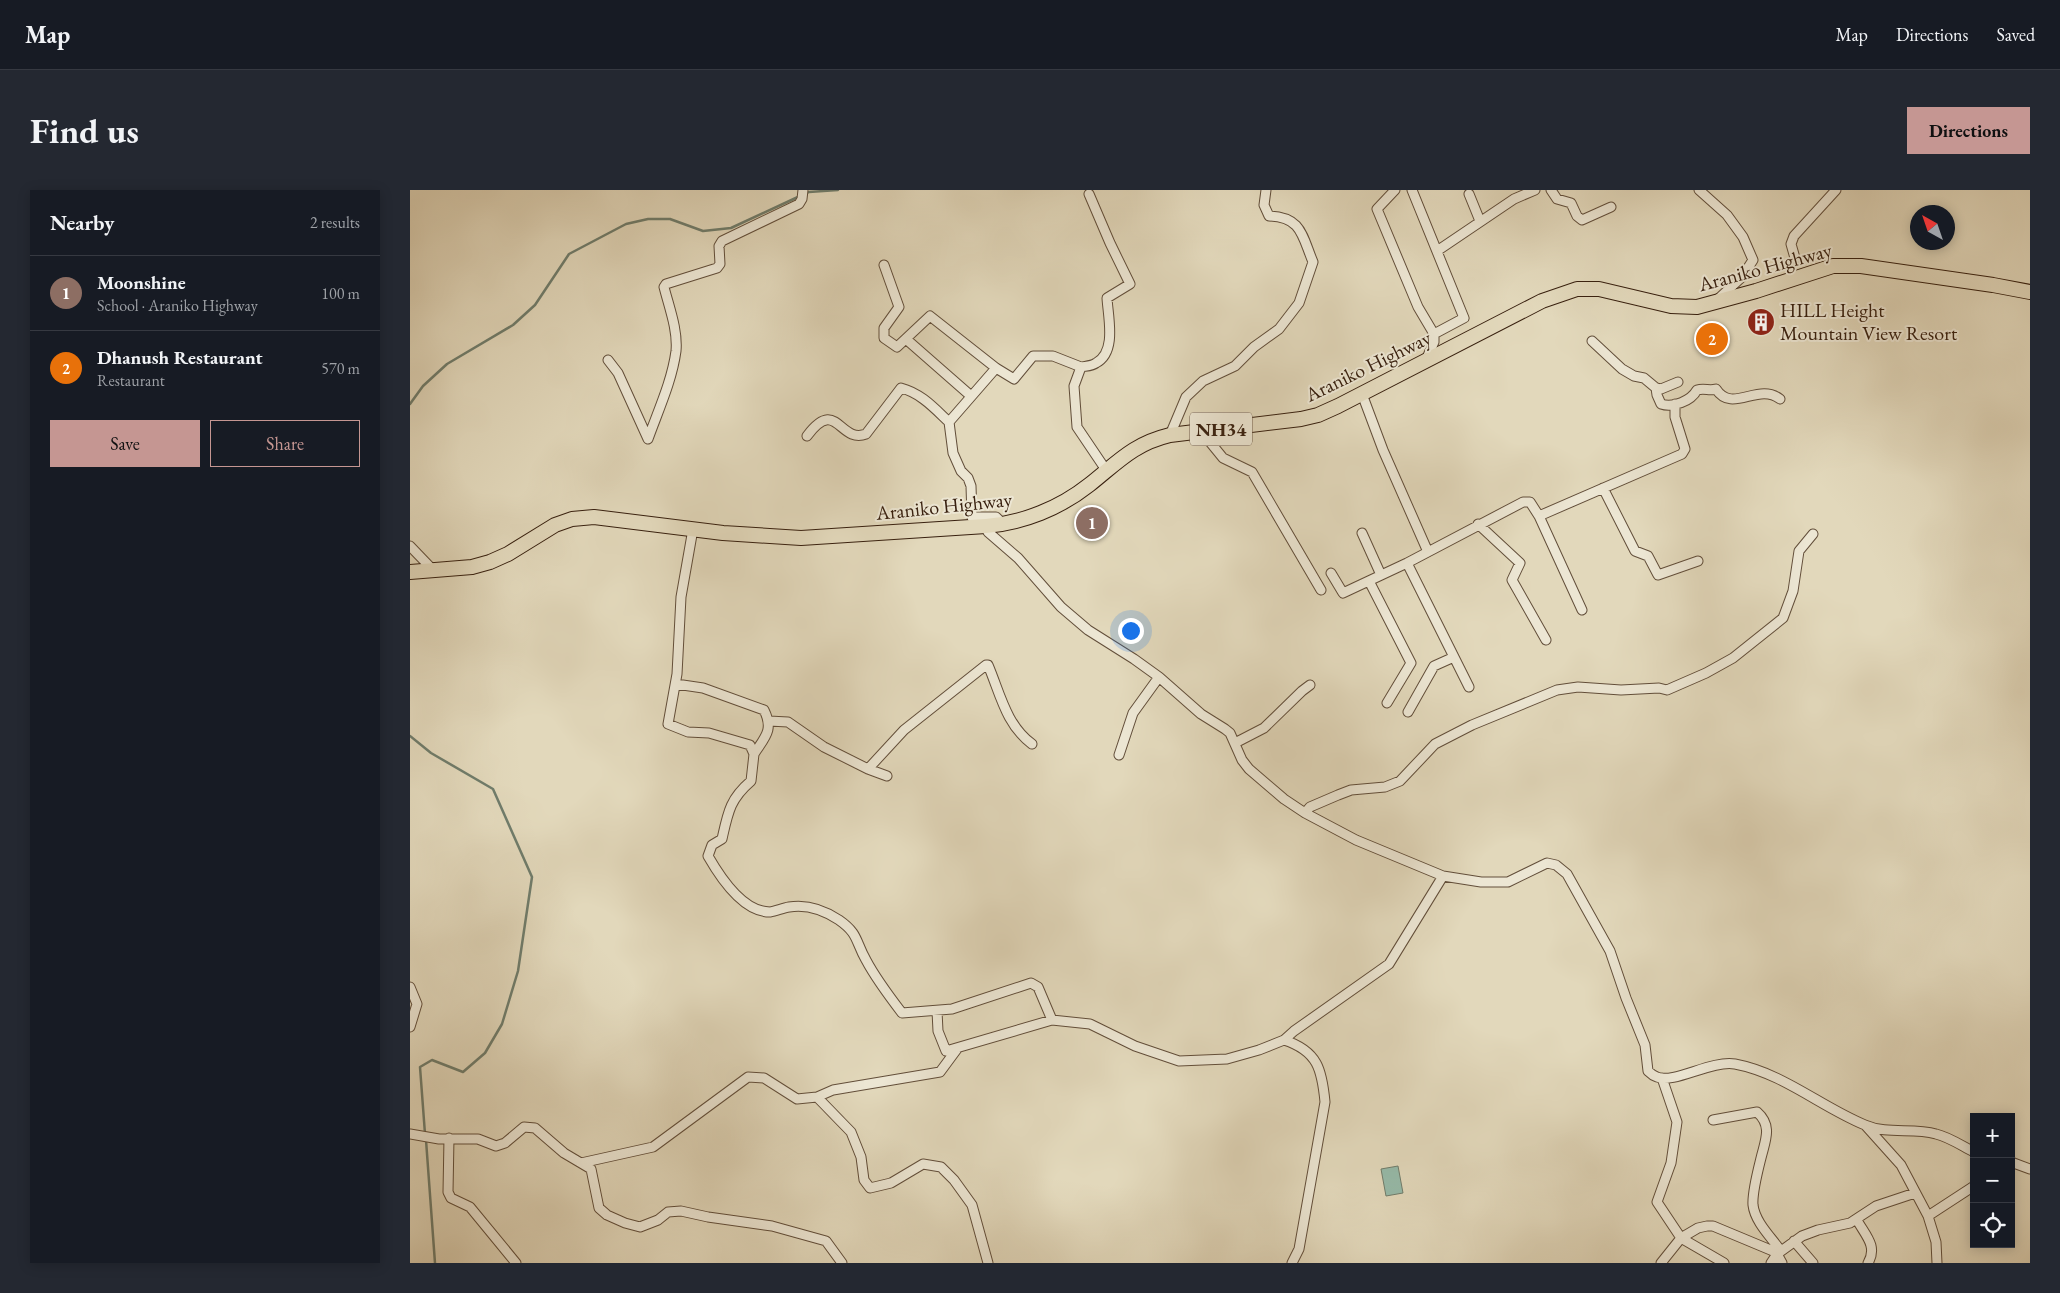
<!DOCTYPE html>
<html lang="en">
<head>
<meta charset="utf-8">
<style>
  body { margin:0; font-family:"EB Garamond",serif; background:#242831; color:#f1f3f6 }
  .controls { position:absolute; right:15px; bottom:15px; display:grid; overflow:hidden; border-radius:0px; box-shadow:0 2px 12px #0003 }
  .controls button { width:45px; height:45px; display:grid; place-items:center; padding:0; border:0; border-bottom:1px solid #363941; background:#171b24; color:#f1f3f6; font:25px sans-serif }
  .compass { position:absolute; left:1500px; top:15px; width:45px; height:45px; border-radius:50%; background:#171b24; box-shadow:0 2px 12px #0003; rotate:320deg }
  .you { position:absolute; left:720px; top:440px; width:18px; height:18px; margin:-12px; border:4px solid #fff; border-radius:50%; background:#1a73e8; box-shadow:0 0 0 8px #1a73e833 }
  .badge { display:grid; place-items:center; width:32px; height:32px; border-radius:50%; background:#c59692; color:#fff; font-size:16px; font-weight:700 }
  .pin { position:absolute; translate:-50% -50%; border:2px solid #fff; box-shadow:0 1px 5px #0006 }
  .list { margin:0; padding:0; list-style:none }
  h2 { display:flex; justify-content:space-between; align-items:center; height:65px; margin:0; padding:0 20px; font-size:21px }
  h2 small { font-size:16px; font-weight:400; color:#9ea1a6 }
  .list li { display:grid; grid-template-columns:32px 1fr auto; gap:15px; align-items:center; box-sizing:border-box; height:75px; padding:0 20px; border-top:1px solid #363941 }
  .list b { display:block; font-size:19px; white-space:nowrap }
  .list p { margin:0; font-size:16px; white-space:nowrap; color:#9ea1a6 }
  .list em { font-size:16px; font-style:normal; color:#9ea1a6 }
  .actions { display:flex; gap:10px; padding:15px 20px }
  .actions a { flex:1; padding:11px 0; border:1px solid #c59692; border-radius:0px; text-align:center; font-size:18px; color:#c59692 }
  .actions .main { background:#c59692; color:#111 }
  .icon { flex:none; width:28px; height:28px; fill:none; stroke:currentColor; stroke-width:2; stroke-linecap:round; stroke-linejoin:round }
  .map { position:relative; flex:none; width:1620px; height:1073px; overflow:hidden; border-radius:0px }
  header { display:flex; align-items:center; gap:30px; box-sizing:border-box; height:70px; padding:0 25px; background:#171b24; border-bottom:1px solid #363941 }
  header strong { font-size:24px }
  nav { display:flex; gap:28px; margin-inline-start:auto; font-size:18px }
  .intro { display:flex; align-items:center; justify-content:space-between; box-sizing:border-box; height:120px; padding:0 30px }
  h1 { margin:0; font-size:35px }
  .button { padding:12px 22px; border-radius:0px; background:#c59692; color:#111; font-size:18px; font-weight:700 }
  main { display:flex; gap:30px; padding:0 30px }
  aside { flex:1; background:#171b24; border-radius:0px; box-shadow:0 2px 12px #0003 }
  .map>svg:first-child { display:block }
  .water { fill:#96bbaa; stroke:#707d6c }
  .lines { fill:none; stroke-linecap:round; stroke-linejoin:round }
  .stream { stroke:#707d6c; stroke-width:2.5 }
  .minor-casing { stroke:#624e3a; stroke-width:11 }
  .trunk-casing { stroke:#38200f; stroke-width:16 }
  .minor { stroke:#ece6d3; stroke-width:9 }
  .trunk { stroke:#e2d8bb; stroke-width:14 }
  .labels { text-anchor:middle; stroke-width:4; stroke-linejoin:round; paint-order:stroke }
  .shield { fill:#ece6d3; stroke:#6e5b4a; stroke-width:1 }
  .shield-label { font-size:19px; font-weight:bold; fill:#38200f }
  .street-label { font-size:20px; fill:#38200f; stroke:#ece6d3 }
  .poi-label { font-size:20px; fill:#38200f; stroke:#ece6d3; text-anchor:start }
</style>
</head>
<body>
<header>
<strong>Map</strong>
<nav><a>Map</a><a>Directions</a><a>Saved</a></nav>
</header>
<div class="intro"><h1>Find us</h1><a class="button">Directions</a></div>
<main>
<aside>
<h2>Nearby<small>2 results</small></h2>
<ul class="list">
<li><span class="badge" style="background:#8d6e63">1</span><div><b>Moonshine</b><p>School · Araniko Highway</p></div><em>100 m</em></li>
<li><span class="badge" style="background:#e8710a">2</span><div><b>Dhanush Restaurant</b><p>Restaurant</p></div><em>570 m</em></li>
</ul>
<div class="actions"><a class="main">Save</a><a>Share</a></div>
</aside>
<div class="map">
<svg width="1620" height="1073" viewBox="0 0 1620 1073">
  <rect width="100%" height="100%" fill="#e2d8bb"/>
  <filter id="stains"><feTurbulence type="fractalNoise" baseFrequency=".004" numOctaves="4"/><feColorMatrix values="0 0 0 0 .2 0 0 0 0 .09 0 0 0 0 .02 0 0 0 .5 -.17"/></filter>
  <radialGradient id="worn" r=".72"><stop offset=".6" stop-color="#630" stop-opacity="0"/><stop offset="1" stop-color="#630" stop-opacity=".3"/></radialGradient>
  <!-- water -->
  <path class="water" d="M988,976L993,1003L976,1006L971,979Z"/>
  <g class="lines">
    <!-- stream -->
    <path class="stream" d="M395,4L399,2L428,0
      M0,214L13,196L37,174L103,135L125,115L159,64L216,34L238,29H260L293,41L321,38L390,6
      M0,546L21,563L83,599L122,687L108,781L92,834L75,863L53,882L22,870L10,877L15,944
      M16,950L25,1073"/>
    <!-- minor casing -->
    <g class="minor-casing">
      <path id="minor" d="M985,0L967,19L1008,117L1024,144
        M1002,0L1054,128L1024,144V152L1016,170
        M1141,0L1147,9L1161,13L1167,26L1172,30L1201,17
        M1289,0L1317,25L1333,47L1343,70L1332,87L1307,110
        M679,4L700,53L720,94L697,108C698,127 707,162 686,173C682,176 676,176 671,177L664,196L667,237L696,280
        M1059,4L1070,31
        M1027,61L1104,9L1125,0
        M1385,68L1381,54L1384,46L1426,0
        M474,75L489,117L474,138V148L487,157L520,126L586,178L604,189L623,166H643L671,177
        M496,149L561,206
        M1182,151L1212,179L1224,186L1234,188L1246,198L1251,199L1268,192
        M198,170L208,183L238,249
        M586,178L539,232L543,263L551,281L558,288L561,296L562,327H586L589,330V335
        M1246,198L1247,205L1251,214C1263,218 1281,211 1287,200C1294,198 1300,201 1306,199C1322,224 1348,192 1370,209
        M952,204L973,260L1018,362
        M791,241L813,268L842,282L911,400
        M760,245L776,207L793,191L825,176L844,157L869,139L889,113L903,72C892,46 892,27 859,26L854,15L856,0
        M397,246C427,206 429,254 456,244L491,198C511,203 525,219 539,232
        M238,249C248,221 262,191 266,161C268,140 259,117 254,97L256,94L307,78L310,74L309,56L312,51L389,14L392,9L393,0
        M1193,298L1225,361L1238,366L1248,385L1288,371
        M1068,334L1110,373L1102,390L1136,450
        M576,336L578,342L608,368L651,417L678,440L724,469L749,487L791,524L815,539L820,543L832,570L839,579L874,609L895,623L946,650L1033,686L1071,692H1098L1137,673L1146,675L1157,684L1200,761L1216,808L1235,855L1238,881C1240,883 1244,886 1247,887C1264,894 1301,870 1325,874C1373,883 1411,917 1455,935C1478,945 1503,937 1526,944C1539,947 1552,956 1564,962
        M283,339L271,407L267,484L258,534L278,542L299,543L340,555L344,564L341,591C320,609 318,622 312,649L302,655L298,666C310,687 333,722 360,722C366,721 373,718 379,717C397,714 414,720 429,730C449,744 445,751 456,770C466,789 479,806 492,823L542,819L621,793L628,797L642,830
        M952,343L971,385
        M0,356L24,381
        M997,373L1059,497
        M921,383L933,403L997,373L1113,312H1120L1129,326
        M959,391L1001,473L977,513
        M1172,420L1129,326L1272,264L1275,259L1265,227V214
        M266,494L293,498L354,520C364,540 355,547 344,564
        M998,522L1024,476L1044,467
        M359,531L378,532L414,557L458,579L477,586
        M825,553L854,538L892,501L900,495
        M709,565L723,523L749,487
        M458,579L494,540L576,475H578C590,503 596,535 622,554
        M895,623L900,617L928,605L941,600L975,597L990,591L1025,554L1062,535L1147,500L1168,497L1211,500L1249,498L1257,500L1296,483L1323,468L1373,428L1383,401L1389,361L1403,344
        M0,797L7,814L0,837
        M527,821L528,841L536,861L642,830L680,834L725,856L769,871L817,869L849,860L874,850L884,841L979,774L1033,686
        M874,850C908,861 912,880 915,912L889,1059L882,1073
        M1252,888L1267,932L1261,973L1247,1012L1271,1048L1314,1073
        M407,907L423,900L530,882L547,859
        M1303,930L1347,922C1363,936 1355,951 1351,968C1348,980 1342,1003 1343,1015C1345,1032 1361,1047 1371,1061
        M1456,936L1491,975L1518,1026L1526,1052L1527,1073
        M0,944L29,949H68L86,956L95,953L114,937L125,938L154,963L181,979L189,1018L197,1025L215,1033L230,1037L248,1030L258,1022L271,1021L298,1027L362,1036L416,1051L432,1073
        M39,948L38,1002L41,1008L60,1017L106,1073
        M1601,972L1620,979
        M171,973L243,957L338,887L354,888L387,909L407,907L441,942L451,967L454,990L460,998L481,993L513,974L531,977L544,990L562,1015L578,1073
        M1518,1026L1564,996
        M1447,1030C1455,1045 1468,1056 1458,1073
        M1384,1051L1403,1073
        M1251,1073L1271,1048L1288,1038L1297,1036H1303L1363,1061L1367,1064L1392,1046L1408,1040L1440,1033L1466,1016L1505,1003
        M1361,1073L1367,1064L1372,1073"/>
    </g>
    <!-- trunk casing -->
    <g class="trunk-casing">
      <path id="trunk" d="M0,382L62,377L80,372L98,364L145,335L162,329L184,327L313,343L391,348L576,336C613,333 650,318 679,295C708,272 723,254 760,245L891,229L908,225L928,216L1132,111L1167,99H1189L1261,116L1287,117L1346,101L1423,76H1451L1583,95L1620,102"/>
    </g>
    <!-- minor -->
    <use href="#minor" class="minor"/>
    <!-- trunk -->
    <use href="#trunk" class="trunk"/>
  </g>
  <!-- icons -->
  <defs>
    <g id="building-disc" transform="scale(1.4375)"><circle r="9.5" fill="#8f2418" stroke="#ece6d3"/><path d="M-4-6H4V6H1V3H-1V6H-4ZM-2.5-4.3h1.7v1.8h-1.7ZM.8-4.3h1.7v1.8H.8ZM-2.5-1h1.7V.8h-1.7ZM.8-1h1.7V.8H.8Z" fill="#fff"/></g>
  </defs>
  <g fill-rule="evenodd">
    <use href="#building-disc" x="1351" y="132"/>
  </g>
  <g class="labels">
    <!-- shield labels -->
    <rect class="shield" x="780" y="222.5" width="62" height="33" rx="4"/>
    <g class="shield-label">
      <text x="811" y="246">NH34</text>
    </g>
    <!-- street labels -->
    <g class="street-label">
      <text transform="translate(1355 77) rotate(-15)" y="7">Araniko Highway</text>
      <text transform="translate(958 176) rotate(-26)" y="7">Araniko Highway</text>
      <text transform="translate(534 316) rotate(-6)" y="7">Araniko Highway</text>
    </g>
    <!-- poi labels -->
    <g class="poi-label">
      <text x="1370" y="127">HILL Height<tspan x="1370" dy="23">Mountain View Resort</tspan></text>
    </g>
  </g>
  <rect width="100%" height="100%" filter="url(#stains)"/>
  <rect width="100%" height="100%" fill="url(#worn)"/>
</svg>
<div class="controls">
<button>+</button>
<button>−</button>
<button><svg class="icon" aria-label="locate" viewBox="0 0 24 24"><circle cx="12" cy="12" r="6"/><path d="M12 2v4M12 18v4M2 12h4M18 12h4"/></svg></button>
</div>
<svg class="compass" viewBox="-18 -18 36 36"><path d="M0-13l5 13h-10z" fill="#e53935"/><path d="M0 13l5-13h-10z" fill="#9ea1a6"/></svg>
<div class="you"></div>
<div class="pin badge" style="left:682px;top:333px;background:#8d6e63">1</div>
<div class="pin badge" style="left:1302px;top:149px;background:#e8710a">2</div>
</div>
</main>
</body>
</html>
